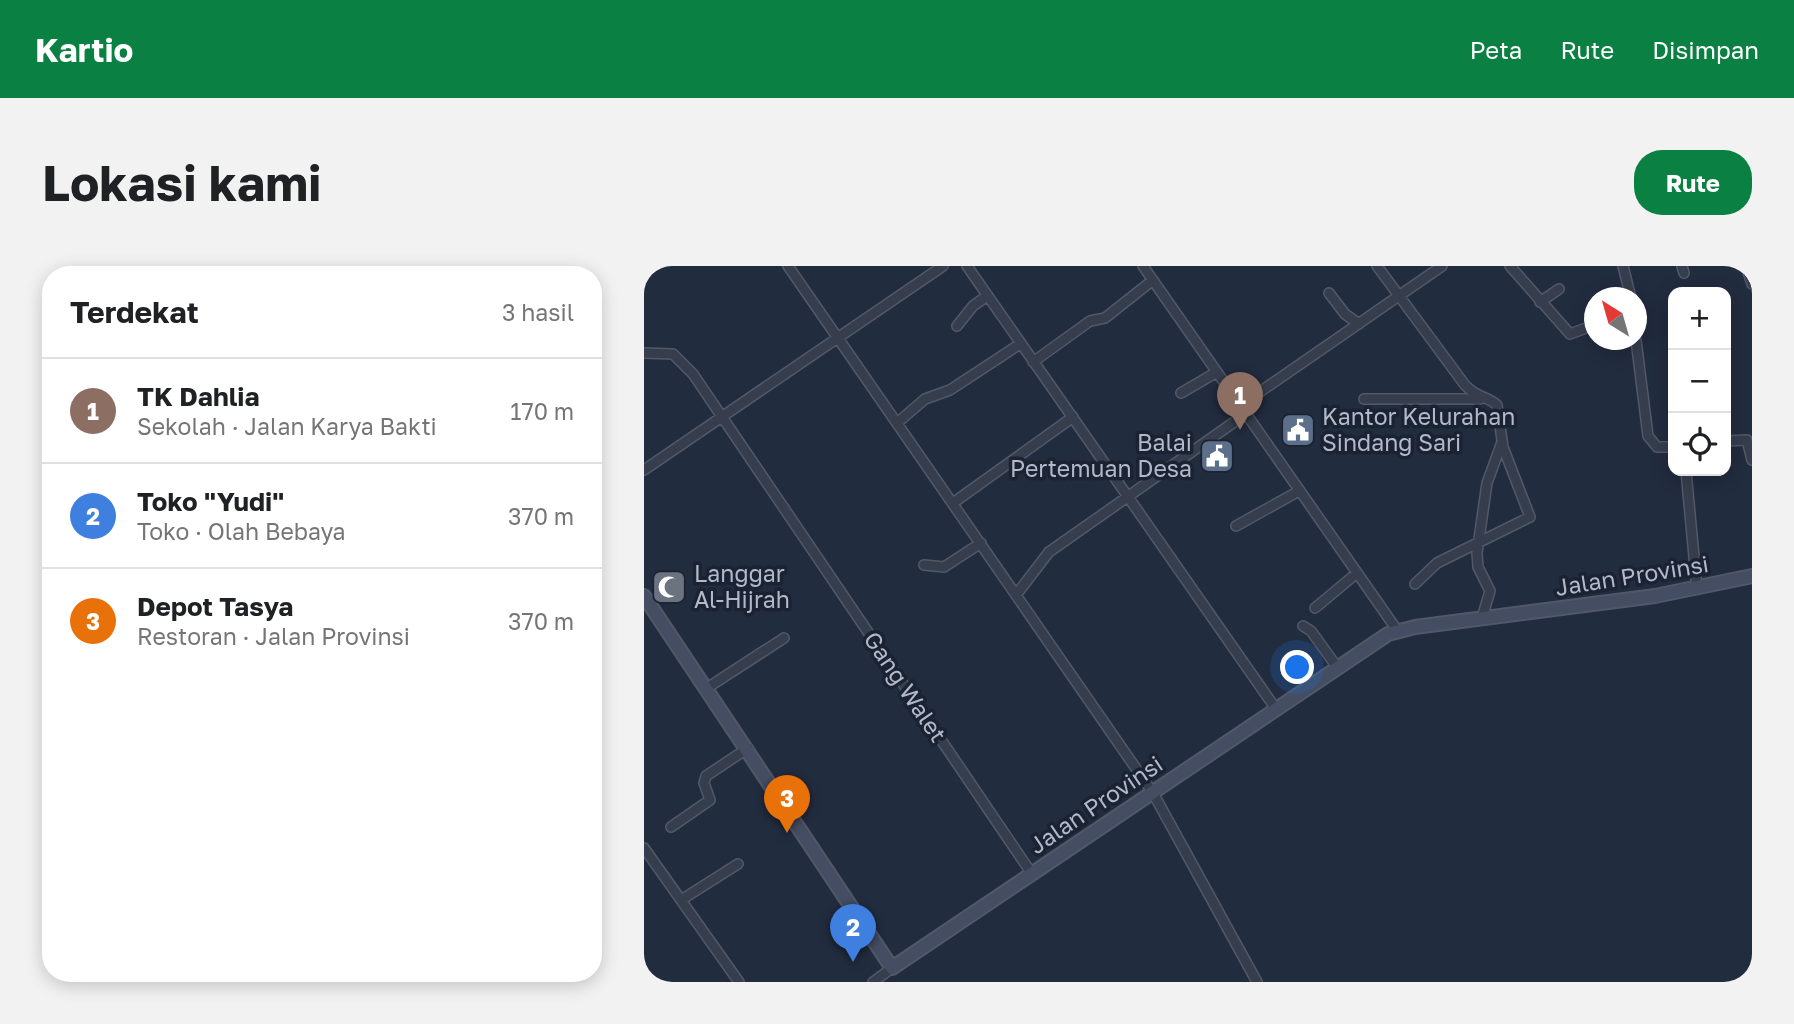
<!DOCTYPE html>
<html lang="id">
<head>
<meta charset="utf-8">
<style>
  body { margin:0; font-family:"Golos Text",sans-serif; background:#f2f2f2; color:#202124 }
  .controls { position:absolute; right:21px; top:21px; display:grid; overflow:hidden; border-radius:14px; box-shadow:0 4px 18px #0003 }
  .controls button { width:63px; height:63px; display:grid; place-items:center; padding:0; border:0; border-bottom:2px solid #e0e0e0; background:#fff; color:#202124; font:35px sans-serif }
  .compass { position:absolute; left:940px; top:21px; width:63px; height:63px; border-radius:50%; background:#fff; box-shadow:0 4px 18px #0003; rotate:323deg }
  .you { position:absolute; left:654px; top:402px; width:24px; height:24px; margin:-18px; border:5px solid #fff; border-radius:50%; background:#1a73e8; box-shadow:0 0 0 10px #1a73e833 }
  .badge { display:grid; place-items:center; width:46px; height:46px; border-radius:50%; background:#0b8043; color:#fff; font-size:23px; font-weight:700 }
  .pin { position:absolute; translate:-50% -58px; filter:drop-shadow(0 2px 4px #0008) }
  .pin::after { content:''; position:absolute; top:37px; width:24px; height:21px; background:inherit; clip-path:polygon(0 0,100% 0,50% 100%) }
  .list { margin:0; padding:0; list-style:none }
  h2 { display:flex; justify-content:space-between; align-items:center; height:91px; margin:0; padding:0 28px; font-size:30px }
  h2 small { font-size:23px; font-weight:400; color:#757577 }
  .list li { display:grid; grid-template-columns:46px 1fr auto; gap:21px; align-items:center; box-sizing:border-box; height:105px; padding:0 28px; border-top:2px solid #e0e0e0 }
  .list b { display:block; font-size:26px; white-space:nowrap }
  .list p { margin:0; font-size:23px; white-space:nowrap; color:#757577 }
  .list em { font-size:23px; font-style:normal; color:#757577 }
  .icon { flex:none; width:38px; height:38px; fill:none; stroke:currentColor; stroke-width:2; stroke-linecap:round; stroke-linejoin:round }
  .map { position:relative; flex:none; width:1108px; height:716px; overflow:hidden; border-radius:28px }
  header { display:flex; align-items:center; gap:42px; box-sizing:border-box; height:98px; padding:0 35px; background:#0b8043; color:#fff }
  header strong { font-size:33px }
  nav { display:flex; gap:38px; margin-inline-start:auto; font-size:24px }
  .intro { display:flex; align-items:center; justify-content:space-between; box-sizing:border-box; height:168px; padding:0 42px }
  h1 { margin:0; font-size:49px }
  .button { padding:18px 32px; border-radius:28px; background:#0b8043; color:#fff; font-size:24px; font-weight:700 }
  main { display:flex; gap:42px; padding:0 42px }
  aside { flex:1; background:#fff; border-radius:28px; box-shadow:0 4px 18px #0003 }
  .map>svg:first-child { display:block }
  .lines { fill:none; stroke-linecap:round; stroke-linejoin:round }
  .minor-casing { stroke:#515969; stroke-width:12 }
  .secondary-casing { stroke:#515969; stroke-width:16 }
  .minor { stroke:#363e4e; stroke-width:9 }
  .secondary { stroke:#444d62; stroke-width:12 }
  .labels { text-anchor:middle; stroke-width:7; stroke-linejoin:round; paint-order:stroke }
  .poi-label { font-size:23px; fill:#b2b9ca; stroke:#1b2333; text-anchor:start }
  .street-label { font-size:23px; fill:#b2b9ca; stroke:#1b2333 }
</style>
</head>
<body>
<header>
<strong>Kartio</strong>
<nav><a>Peta</a><a>Rute</a><a>Disimpan</a></nav>
</header>
<div class="intro"><h1>Lokasi kami</h1><a class="button">Rute</a></div>
<main>
<aside>
<h2>Terdekat<small>3 hasil</small></h2>
<ul class="list">
<li><span class="badge" style="background:#8d6e63">1</span><div><b>TK Dahlia</b><p>Sekolah · Jalan Karya Bakti</p></div><em>170 m</em></li>
<li><span class="badge" style="background:#3f7fe0">2</span><div><b>Toko &quot;Yudi&quot;</b><p>Toko · Olah Bebaya</p></div><em>370 m</em></li>
<li><span class="badge" style="background:#e8710a">3</span><div><b>Depot Tasya</b><p>Restoran · Jalan Provinsi</p></div><em>370 m</em></li>
</ul>
</aside>
<div class="map">
<svg width="1108" height="716" viewBox="0 0 1108 716">
  <rect width="100%" height="100%" fill="#222c3f"/>
  <g class="lines">
    <!-- minor casing -->
    <g class="minor-casing">
      <path id="minor" d="M144,0L509,527L613,716
        M323,0L632,443
        M499,0L753,364
        M733,0L821,119C833,132 843,130 853,139L859,181L886,251L793,297L771,318
        M866,0L926,68L950,59
        M979,0L987,32
        M1038,0L1040,7
        M1102,0L1108,18
        M685,27L701,48L715,58
        M896,36L915,23
        M313,60L329,40L343,30
        M992,74L1004,170L1013,181H1029
        M0,87L29,88L49,108L388,608
        M389,96L446,55L461,52L509,14
        M537,127L573,106
        M720,133H836
        M597,139L798,0
        M253,157L281,133L306,124L376,78
        M1082,175L1103,174L1108,194
        M0,204L299,0
        M1042,205L1053,323
        M309,237L429,151
        M592,260L655,225
        M280,299L300,301L337,277
        M372,329L405,286L603,147
        M671,342L713,307
        M838,352L846,325L834,301L833,287L843,217L858,176
        M659,360L667,365L693,401
        M63,422L140,372
        M27,561L66,534L60,517L62,510L104,482
        M0,582L95,716
        M37,634L94,598
        M229,716L248,702"/>
    </g>
    <!-- secondary casing -->
    <g class="secondary-casing">
      <path id="secondary" d="M0,330L248,702L744,368L771,361L1011,330L1108,310"/>
    </g>
    <!-- minor -->
    <use href="#minor" class="minor"/>
    <!-- secondary -->
    <use href="#secondary" class="secondary"/>
  </g>
  <!-- icons -->
  <defs>
    <g id="civic-square" transform="scale(1.75)"><rect x="-9" y="-9" width="18" height="18" rx="4" fill="#5c6f8a" stroke="#1b2333"/><path d="M-.6-6.5H3V-4.5H.6V-3L4-1V1h2V6H-6V1h2V-1L-.6-3ZM-1.2 2.5V6h2.4V2.5Z" fill="#fff"/></g>
    <g id="mosque-square" transform="scale(1.75)"><rect x="-9" y="-9" width="18" height="18" rx="4" fill="#6b7280" stroke="#1b2333"/><path d="M3.5-4.9A6 6 0 1 0 3.5 4.9A5 5 0 1 1 3.5-4.9Z" fill="#fff"/></g>
  </defs>
  <g fill-rule="evenodd">
    <use href="#civic-square" x="654" y="164"/>
    <use href="#civic-square" x="573" y="190"/>
    <use href="#mosque-square" x="25" y="321"/>
  </g>
  <g class="labels">
    <!-- poi labels -->
    <g class="poi-label">
      <text x="678" y="159">Kantor Kelurahan<tspan x="678" dy="26">Sindang Sari</tspan></text>
      <text x="548" y="185" text-anchor="end">Balai<tspan x="548" dy="26">Pertemuan Desa</tspan></text>
      <text x="50" y="316">Langgar<tspan x="50" dy="26">Al-Hijrah</tspan></text>
    </g>
    <!-- street labels -->
    <g class="street-label">
      <text transform="translate(988 310) rotate(-9)" y="8">Jalan Provinsi</text>
      <text transform="translate(261 421) rotate(56)" y="8">Gang Walet</text>
      <text transform="translate(452 539) rotate(-34)" y="8">Jalan Provinsi</text>
    </g>
  </g>
</svg>
<div class="controls">
<button>+</button>
<button>−</button>
<button><svg class="icon" aria-label="locate" viewBox="0 0 24 24"><circle cx="12" cy="12" r="6"/><path d="M12 2v4M12 18v4M2 12h4M18 12h4"/></svg></button>
</div>
<svg class="compass" viewBox="-18 -18 36 36"><path d="M0-13l5 13h-10z" fill="#e53935"/><path d="M0 13l5-13h-10z" fill="#757577"/></svg>
<div class="you"></div>
<div class="pin badge" style="left:596px;top:164px;background:#8d6e63">1</div>
<div class="pin badge" style="left:209px;top:696px;background:#3f7fe0">2</div>
<div class="pin badge" style="left:143px;top:567px;background:#e8710a">3</div>
</div>
</main>
</body>
</html>
